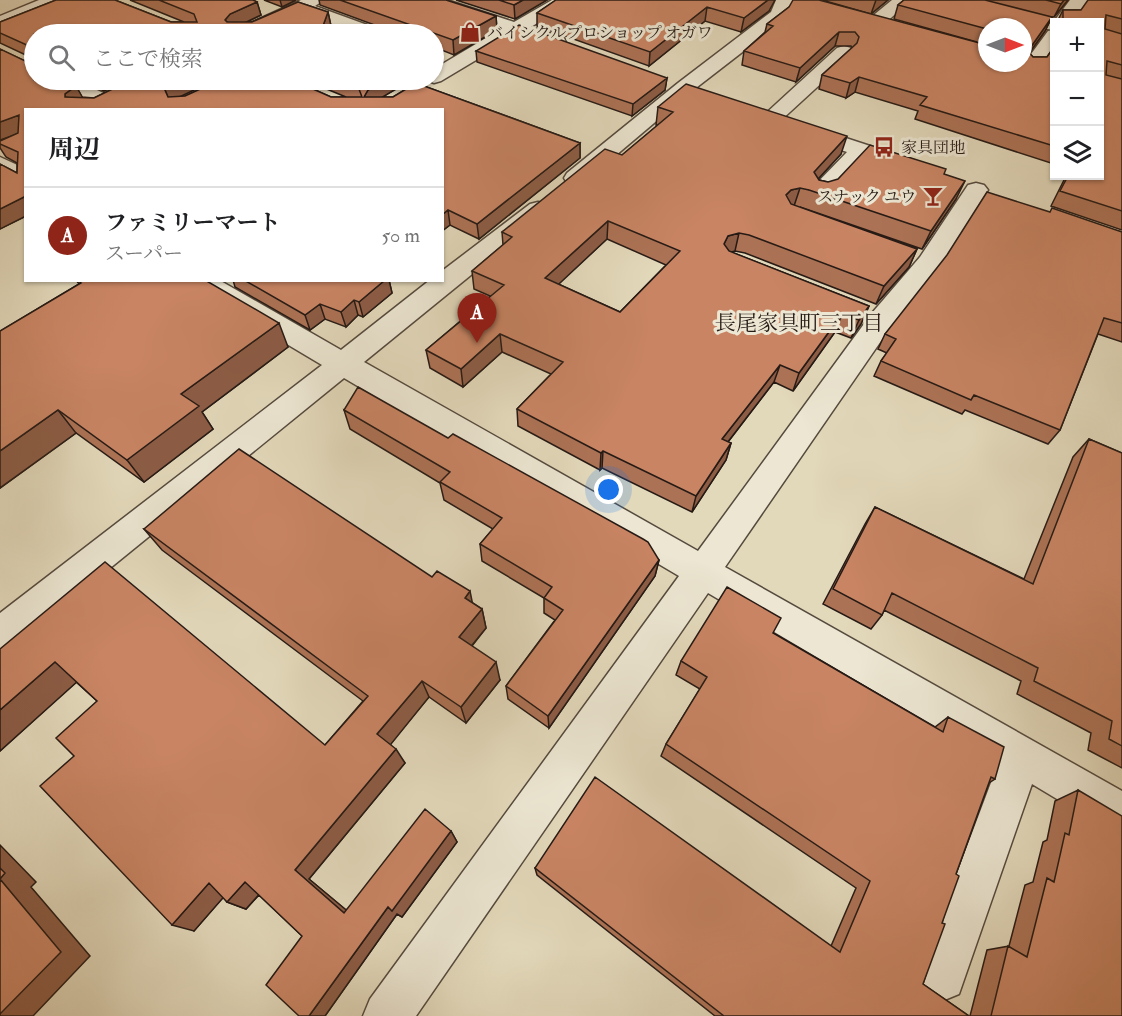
<!DOCTYPE html>
<html lang="ja">
<head>
<meta charset="utf-8">
<style>
  body { margin:0; font-family:"IM FELL Double Pica","Noto Serif JP",serif; background:#f6f6f6; color:#202124 }
  .controls { position:absolute; right:18px; top:18px; display:grid; overflow:hidden; border-radius:0px; box-shadow:0 2px 4px #0004 }
  .controls button { width:54px; height:54px; display:grid; place-items:center; padding:0; border:0; border-bottom:2px solid #e0e0e0; background:#fff; color:#202124; font:30px sans-serif }
  .compass { position:absolute; left:978px; top:18px; width:54px; height:54px; border-radius:50%; background:#fff; box-shadow:0 2px 4px #0004; rotate:90deg }
  .you { position:absolute; left:609px; top:490px; width:21px; height:21px; margin:-15px; border:4px solid #fff; border-radius:50%; background:#1a73e8; box-shadow:0 0 0 9px #1a73e833 }
  .badge { display:grid; place-items:center; width:39px; height:39px; border-radius:50%; background:#8f2418; color:#fff; font-size:20px; font-weight:700 }
  .pin { position:absolute; translate:-50% -50px; filter:drop-shadow(0 2px 3px #0008) }
  .pin::after { content:''; position:absolute; top:32px; width:21px; height:18px; background:inherit; clip-path:polygon(0 0,100% 0,50% 100%) }
  .list { margin:0; padding:0; list-style:none }
  h2 { display:flex; justify-content:space-between; align-items:center; height:78px; margin:0; padding:0 24px; font-size:26px }
  h2 small { font-size:20px; font-weight:400; color:#757577 }
  .list li { display:grid; grid-template-columns:39px 1fr auto; gap:18px; align-items:center; box-sizing:border-box; height:96px; padding:0 24px; border-top:2px solid #e0e0e0 }
  .list b { display:block; font-size:22px; white-space:nowrap }
  .list p { margin:0; font-size:20px; white-space:nowrap; color:#757577 }
  .list em { font-size:20px; font-style:normal; color:#757577 }
  .icon { flex:none; width:33px; height:33px; fill:none; stroke:currentColor; stroke-width:2; stroke-linecap:round; stroke-linejoin:round }
  .map { position:relative; flex:none; width:1122px; height:1016px; overflow:hidden }
  .search { position:absolute; background:#fff; box-shadow:0 2px 4px #0004; left:24px; top:24px; width:420px; height:66px; display:flex; align-items:center; gap:15px; box-sizing:border-box; padding:0 21px; border-radius:33px; color:#757577; font-size:22px }
  .panel { position:absolute; background:#fff; box-shadow:0 2px 4px #0004; left:24px; top:108px; width:420px; height:174px; border-radius:0px }
  .map>svg:first-child { display:block }
  .lines { fill:none; stroke-linecap:round; stroke-linejoin:round }
  .minor-casing { stroke:#554a3e; stroke-width:3 }
  .minor { fill:#ece6d2; fill-rule:evenodd }
  .wall { fill:#ac7255; stroke:#261a15; stroke-width:1.5; fill-rule:evenodd }
  .shaded-wall { fill:#8c5c45; stroke:#261a15; stroke-width:1.5 }
  .building { fill:#c88463; stroke:#261a15; stroke-width:1.5; fill-rule:evenodd }
  .labels { text-anchor:middle; stroke-width:6; stroke-linejoin:round; paint-order:stroke }
  .far-poi-label { font-size:16px; fill:#261a15; stroke:#ece6d2; text-anchor:start }
  .neighbourhood-label { font-size:21px; fill:#261a15; stroke:#ece6d2 }
</style>
</head>
<body>
<div class="map">
<svg width="1122" height="1016" viewBox="0 0 1122 1016">
  <rect width="100%" height="100%" fill="#e2d8ba"/>
  <filter id="stains"><feTurbulence type="fractalNoise" baseFrequency=".00333" numOctaves="4"/><feColorMatrix values="0 0 0 0 .2 0 0 0 0 .09 0 0 0 0 .02 0 0 0 .5 -.17"/></filter>
  <radialGradient id="worn" r=".72"><stop offset=".6" stop-color="#630" stop-opacity="0"/><stop offset="1" stop-color="#630" stop-opacity=".3"/></radialGradient>
  <g class="lines">
    <!-- minor casing -->
    <g class="minor-casing">
      <path id="minor" d="M39,0H63L60,4L0,27V16Z
        M301,0H324L315,6L381,30L384,34H359L301,13L255,34H232L235,30Z
        M421,0H447L514,22L552,0H573L531,27L564,38L566,42L564,46L557,48L518,35L441,81L434,83L426,80H434V69L501,29L424,4Z
        M776,0H794L785,19L692,91L583,183L575,185L567,183L564,178L567,173L678,83L771,12Z
        M892,0H911L882,26H870L867,22L870,18Z
        M946,0H976L1055,20L1070,0H1122V8L1084,6L1072,22H1054V48L1040,69H1026L1023,65L1048,31L1052,30L949,4Z
        M844,46L851,48L853,52L851,56L778,123L771,125L764,123L761,119L764,115L837,48Z
        M50,80H75L110,96L113,100L110,104H96L53,84Z
        M803,124L916,161L919,166L916,171L908,173L865,159L830,196L822,198L814,196L810,191L814,186L847,152L795,135L792,130L795,125Z
        M0,157L26,169V186L0,173Z
        M976,183L984,185L988,190L938,269L892,325L725,567L1122,791V835L1107,829L1032,784L959,994L942,1001L925,994L918,977L998,764L708,593L416,1016H363L370,999L679,576L344,378L13,647L0,652V613L322,365L189,286L185,280H219L341,350L430,280H442V271L530,204L538,202L546,204L550,209L546,214L364,362L698,551L872,313L920,257L968,185Z"/>
    </g>
    <!-- minor -->
    <use href="#minor" class="minor"/>
  </g>
  <!-- wall -->
  <path class="wall" d="M56,0H115L171,22H184L130,0H253L257,2L261,15L247,22H252L298,2L328,12L331,26L328,34H34V80H62L76,86L82,97L94,98L131,80H215L180,96H185L220,80H394L396,89L382,97H393L416,83L580,143V158L479,239L450,225L442,231V110H26V216L0,229V164L17,173V163L6,157L0,148V141L13,135L0,140V49L25,61L28,59V56L0,43V22ZM312,83L346,97H331L304,85Z
    M264,0H296L282,7Z
    M319,0H446L496,16L497,30L454,55L434,47V34H399L320,5Z
    M456,0H547L515,19Z
    M556,0L769,11L741,32L705,21L649,66L537,26V13Z
    M822,0H888L871,14Z
    M904,0H1068L1054,17H1052L1045,31L1029,53L1033,57H1047L1054,47V164L915,119L918,111L855,92L846,98L819,89L822,75L852,48L851,46H835L796,82L742,65L744,51L765,32L767,24L789,7L977,42L894,19L898,5ZM987,27H1023L987,63Z
    M1122,0V230L1051,206L1066,176H1100V22H1057L1063,10H1081Z
    M476,51L667,78L665,90L632,116L477,62Z
    M79,80H127L104,91Z
    M658,107L841,154L818,179L819,180L828,182L944,174L956,199L922,249L800,207L917,249L909,267L876,304L745,253L735,251L731,252L869,306L861,324L851,338L835,332L793,391L774,382L728,442L731,443L726,460L692,512L602,468L600,470L518,426L517,409L551,374L502,352L463,387L430,368L426,350L490,296L474,289L472,271L503,245L502,232L622,155L658,125H656ZM607,239L666,265L620,312L558,284Z
    M1049,212L1122,232V342L1098,334L1060,430L1048,444L965,410L962,414L874,376L881,361L887,353L878,349L885,334Z
    M76,280H205L288,347L202,412L213,429L144,482L76,433L0,488V331L79,284Z
    M233,280H389L392,293L363,317L358,315L346,327L325,319L310,330L235,287Z
    M344,410L659,560L655,576L549,728L508,699L506,686L555,620L544,613V598L482,561L480,544L493,529L444,500L440,483L350,429Z
    M1089,439L1122,453V768L1088,750L1091,733L1017,694L1021,681L884,610L882,615L871,629L823,604L865,524L875,507L1024,579L1073,457Z
    M144,529L432,577L482,609L486,628L472,646L500,680L466,723L429,697L390,744L405,763L309,879L346,910L451,831L457,842L402,917L397,914L325,1016H299L302,936L259,895L246,909L227,902L223,897L194,931L74,756L97,701L76,682L0,751V649L325,745L363,701L162,550Z
    M773,633L935,727L948,717L995,779L989,783L956,874L942,923L923,984L969,1016H715L537,875L535,868L831,946L856,888L661,756L666,744L700,689L676,675L681,661Z
    M1078,790L1122,1016H970L987,950L1009,946L1025,885L1033,882L1043,842L1047,840L1055,801Z"/>
  <!-- shaded-wall -->
  <path class="shaded-wall" d="M280,0H296L282,7Z
    M523,0H547L515,19L514,5Z
    M768,0H775L769,11L741,32L744,18Z
    M876,0H888L871,14Z
    M1064,0H1068L1054,17L1061,4Z
    M257,2L261,15L234,28L225,20L230,14Z
    M707,7L705,21L649,66L650,52Z
    M328,12L331,26L328,34H320Z
    M496,16L497,30L454,55L453,40Z
    M1052,17L1045,31L1023,62L1028,51Z
    M839,32L835,46L796,82L800,68Z
    M859,77L855,92L846,98L850,83Z
    M667,78L665,90L632,116L633,104Z
    M99,80H127L104,91Z
    M180,80H215L175,99L171,105L165,90L169,84Z
    M296,80H311L312,83L303,85L299,90Z
    M385,80H394L396,89L371,104L364,97L368,90Z
    M76,86L84,100L65,97V94Z
    M19,115L26,131L0,140V122Z
    M847,136L841,154L808,190L814,172Z
    M580,143V158L479,239L477,224Z
    M965,181L956,199L922,249L931,231Z
    M800,188L794,206L786,208V195L791,190Z
    M26,196V216L0,229V209Z
    M448,210L450,225L442,231V215Z
    M608,221L607,239L545,297V278Z
    M739,233L735,251L724,254V244L728,236Z
    M917,249L909,267L876,304L884,286Z
    M385,280H389L392,293L363,317L359,302Z
    M354,300L358,315L346,327L341,312Z
    M320,304L325,319L310,330L305,315Z
    M869,306L861,324L851,338L859,320Z
    M842,314L835,332L793,391L799,373Z
    M279,323L288,347L202,412L213,429L144,482L127,460L181,394Z
    M500,334L502,352L463,387L461,369Z
    M780,365L774,382L717,456L722,439Z
    M58,410L76,433L0,488V451Z
    M731,443L726,460L692,512L696,496Z
    M603,451L602,468L600,470L601,453Z
    M659,560L655,576L549,728L548,716Z
    M470,591L474,611L465,598Z
    M482,609L486,628L464,655L459,637Z
    M55,662L79,680L0,751V710Z
    M496,662L500,680L466,723L461,707Z
    M422,681L429,697L387,749L377,734Z
    M396,749L405,763L309,879L357,919L344,913L295,870Z
    M451,831L457,842L402,917L397,914L325,1016H309L388,907Z
    M0,845L36,882L31,887L90,956L33,1016H0Z
    M245,882L263,890L246,909L227,902Z
    M209,883L229,891L194,931L172,925Z"/>
  <!-- building -->
  <path class="building" d="M56,0H115L171,22H197L194,14L159,0H253L257,2L230,14L225,20L227,22H252L298,2L328,12L320,34H34V80H62L76,86L65,94V97L94,98L131,80H180L169,84L165,90L168,97L185,96L220,80H297L299,83L331,97H362L359,89L335,80H385L368,90L364,97H393L416,83L580,143L477,224L448,210L442,215V110H26V196L0,209V164L17,173L18,152L0,144V141L18,133L19,115L0,122V49L25,61L28,59L29,46L0,33V22Z
    M340,0H446L496,16L453,40Z
    M499,0H523L514,5Z
    M556,0H768L744,18L707,7L650,52L537,13Z
    M793,0H819L987,45V63H1023V27H987V29L898,5L904,0H985L1052,17L1028,51L1033,57H1047L1054,47V146L920,105L927,97L859,77L850,83L822,75L857,43L859,37L855,32H839L800,68L744,51L773,26L767,24L789,7Z
    M1046,0H1064L1061,4Z
    M1088,0H1122V19L1106,15L1105,29L1122,34V65L1107,61L1106,75L1122,79V211L1060,191L1068,176H1100V22H1063V10H1081Z
    M519,25L667,78L633,104L476,51Z
    M686,84L847,136L814,172L819,180L828,182L838,179L870,145L946,169L944,174L965,181L931,231L809,190L800,188L791,190L786,195L791,204L917,249L884,286L749,235L739,233L728,236L724,244L729,251L869,306L859,320L842,314L799,373L780,365L722,439L731,443L696,496L603,451L601,453L517,409L563,362L500,334L461,369L426,350L504,285L472,271L512,237L502,232L605,149L622,155L673,112L658,107ZM608,221L680,251L620,312L545,278Z
    M987,192L1050,212L1052,208L1122,232V323L1104,318L1060,430L974,395L971,400L881,361L896,339L885,334L947,255Z
    M77,280H205L279,323L181,394L199,406L127,460L58,410L0,451V331L81,283Z
    M244,280H385L359,302L354,300L341,312L320,304L305,315Z
    M358,387L448,438L453,434L643,539L648,542L659,560L548,716L506,686L563,610L544,598L552,587L480,544L502,518L440,482L450,472L344,410Z
    M1089,439L1122,453V746L1109,739L1112,721L1034,681L1038,668L892,593L882,615L833,589L875,507L1033,584Z
    M239,449L432,577L437,571L470,591L465,598L482,609L459,637L496,662L461,707L422,681L377,734L396,749L295,870L344,913L425,809L451,831L392,911L388,907L309,1016H299L266,985L302,936L245,882L227,902L209,883L172,925L40,786L74,756L56,738L97,701L55,662L0,710V649L105,562L325,745L368,696L144,529Z
    M727,587L781,618L773,633L943,732L948,717L1004,747L995,779L991,777L956,874L959,876L942,923L945,924L923,984L969,1016H724L535,868L595,777L840,952L870,881L666,744L707,677L681,661Z
    M1078,790L1122,816V1016H991L1008,946L1027,957L1047,878L1054,882L1065,833L1069,835Z
    M0,868L5,873L0,879Z
    M0,879L61,952L0,1014Z"/>
  <!-- icons -->
  <defs>
    <g id="shop-bare" transform="scale(1.62)"><path d="M-5-2.5h2.3a2.7 3.5 0 0 1 5.4 0H5L5.5 6h-11ZM-1.5-2.5h3a1.5 2.3 0 0 0-3 0Z" fill="#8f2418" stroke="#ece6d2" stroke-width="2.5" paint-order="stroke"/></g>
    <g id="bus-bare" transform="scale(1.62)"><path d="M-5-6H5V4H4V6H2V4H-2V6H-4V4H-5ZM-3.5-4V0h7V-4ZM-3.5 1.2v1.5H-2V1.2ZM2 1.2v1.5H3.5V1.2Z" fill="#8f2418" stroke="#ece6d2" stroke-width="2.5" paint-order="stroke"/></g>
    <g id="bar-bare" transform="scale(1.62)"><path d="M-6-5H6L.8 .8V4.5H3.5V6h-7V4.5H-.8V.8Z" fill="#8f2418" stroke="#ece6d2" stroke-width="2.5" paint-order="stroke"/></g>
  </defs>
  <g fill-rule="evenodd">
    <use href="#shop-bare" x="470" y="32"/>
    <use href="#bus-bare" x="884" y="147"/>
    <use href="#bar-bare" x="933" y="196"/>
  </g>
  <g class="labels">
    <!-- far-poi labels -->
    <g class="far-poi-label">
      <text x="487" y="38">バイシクルプロショップ オガワ</text>
      <text x="901" y="153">家具団地</text>
      <text x="916" y="202" text-anchor="end">スナック ユウ</text>
    </g>
    <!-- neighbourhood labels -->
    <g class="neighbourhood-label">
      <text x="799" y="330">長尾家具町三丁目</text>
    </g>
  </g>
  <rect width="100%" height="100%" filter="url(#stains)"/>
  <rect width="100%" height="100%" fill="url(#worn)"/>
</svg>
<div class="controls">
<button>+</button>
<button>−</button>
<button><svg class="icon" aria-label="layers" viewBox="0 0 24 24"><path d="M12 4l9 5-9 5-9-5zM3 14l9 5 9-5"/></svg></button>
</div>
<svg class="compass" viewBox="-18 -18 36 36"><path d="M0-13l5 13h-10z" fill="#e53935"/><path d="M0 13l5-13h-10z" fill="#757577"/></svg>
<div class="you"></div>
<div class="pin badge" style="left:477px;top:343px">A</div>
<div class="search"><svg class="icon" aria-label="search" viewBox="0 0 24 24"><circle cx="10" cy="10" r="6"/><path d="M15 15l6 6"/></svg>ここで検索</div>
<section class="panel">
<h2>周辺<small></small></h2>
<ul class="list">
<li><span class="badge">A</span><div><b>ファミリーマート</b><p>スーパー</p></div><em>50 m</em></li>
</ul>
</section>
</div>
</body>
</html>
